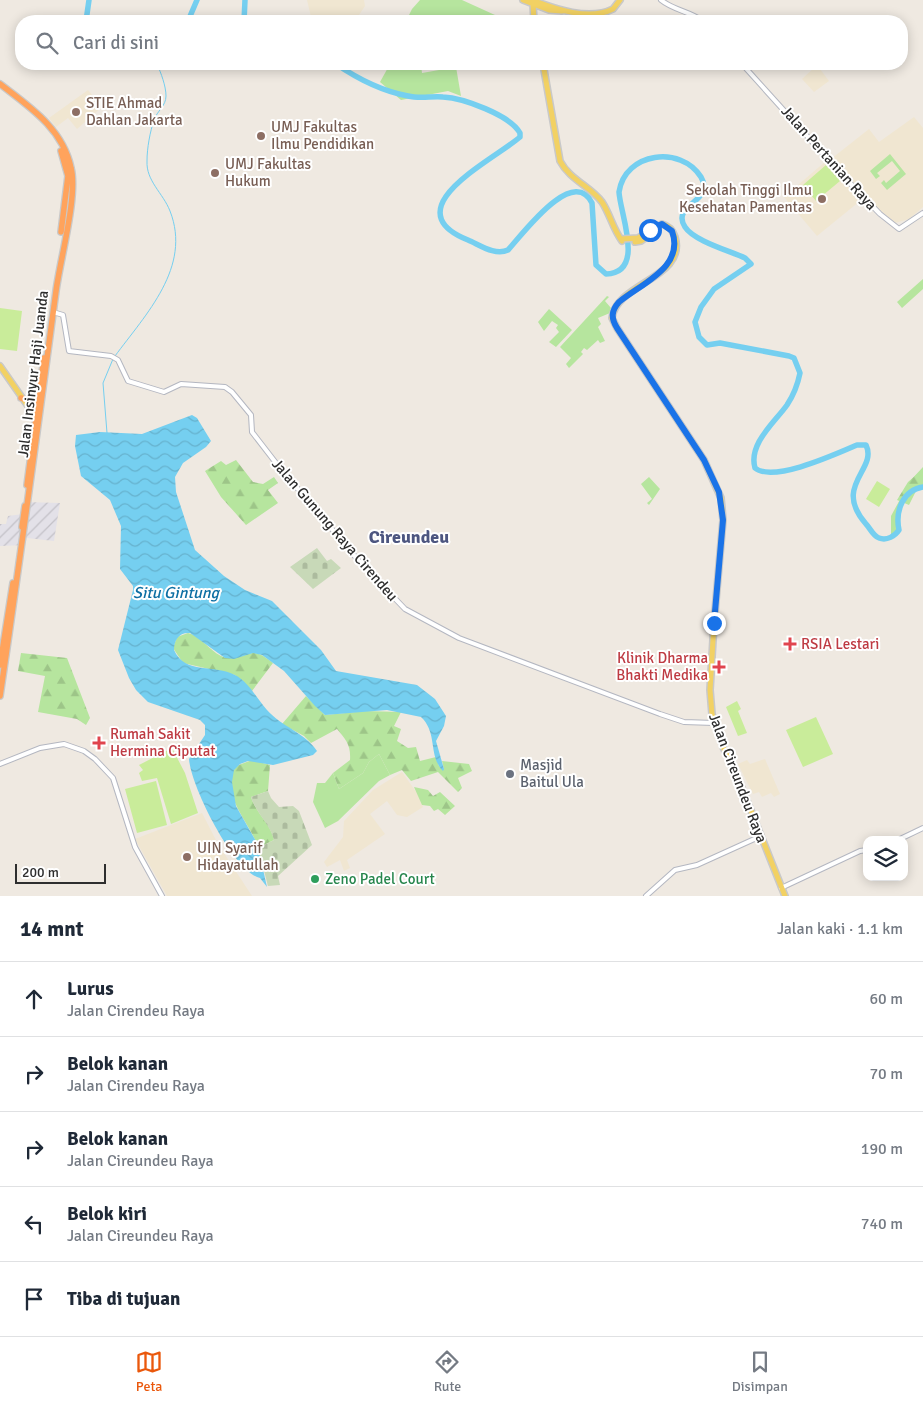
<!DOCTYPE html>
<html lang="id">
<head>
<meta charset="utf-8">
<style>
  body { margin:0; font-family:Signika,sans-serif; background:#f2f2f3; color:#1f2937 }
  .controls { position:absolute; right:15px; bottom:15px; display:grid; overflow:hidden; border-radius:10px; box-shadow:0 2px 12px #0003 }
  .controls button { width:45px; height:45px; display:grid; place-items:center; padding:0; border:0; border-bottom:1px solid #e0e1e3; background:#fff; color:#1f2937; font:25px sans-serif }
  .scale { position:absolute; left:15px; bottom:12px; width:91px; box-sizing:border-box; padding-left:5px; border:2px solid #2e2e2e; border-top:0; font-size:14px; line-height:18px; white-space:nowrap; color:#2e2e2e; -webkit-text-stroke:4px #fff; paint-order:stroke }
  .stop { position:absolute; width:15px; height:15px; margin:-11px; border:4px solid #1a73e8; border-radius:50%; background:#fff }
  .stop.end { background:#1a73e8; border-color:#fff; box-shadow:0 1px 5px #0008 }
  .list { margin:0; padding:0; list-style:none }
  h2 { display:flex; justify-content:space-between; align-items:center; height:65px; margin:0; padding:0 20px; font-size:21px }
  h2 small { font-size:16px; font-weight:400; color:#747a83 }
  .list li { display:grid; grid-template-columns:32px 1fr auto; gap:15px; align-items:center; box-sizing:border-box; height:75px; padding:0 20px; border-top:1px solid #e0e1e3 }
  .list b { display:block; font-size:19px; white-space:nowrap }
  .list p { margin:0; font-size:16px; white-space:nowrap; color:#747a83 }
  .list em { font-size:16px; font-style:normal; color:#747a83 }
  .icon { flex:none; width:28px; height:28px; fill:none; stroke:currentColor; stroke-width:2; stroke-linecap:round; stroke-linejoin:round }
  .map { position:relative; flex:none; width:923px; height:896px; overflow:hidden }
  .search { position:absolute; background:#fff; box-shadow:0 2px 12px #0003; left:15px; right:15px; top:15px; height:55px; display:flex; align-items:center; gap:12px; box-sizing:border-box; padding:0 18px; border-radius:20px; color:#747a83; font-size:19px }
  .sheet { height:440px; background:#fff }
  nav { display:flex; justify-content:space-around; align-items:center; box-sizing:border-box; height:70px; border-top:1px solid #e0e1e3; background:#fff; font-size:14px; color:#747a83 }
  nav a { display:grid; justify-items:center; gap:2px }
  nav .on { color:#ea580c }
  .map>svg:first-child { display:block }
  .industrial { fill:url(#industrial-furrows) }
  .education { fill:#f0e6d1 }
  .grass { fill:#b6e59e }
  .forest { fill:url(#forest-firs) }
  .cemetery { fill:url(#cemetery-stones) }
  .pitch { fill:#c9ec9a }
  .water { fill:url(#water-waves) }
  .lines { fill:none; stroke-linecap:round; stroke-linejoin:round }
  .stream { stroke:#75cff0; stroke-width:1 }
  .river { stroke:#75cff0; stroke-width:5.5 }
  .minor-casing { stroke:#b4b7c1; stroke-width:6 }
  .major-casing { stroke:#c9c9c9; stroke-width:8 }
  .highway-casing { stroke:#c9c9c9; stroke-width:8 }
  .minor { stroke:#fff; stroke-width:4 }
  .major { stroke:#f2d163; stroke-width:5 }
  .highway { stroke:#ffa35c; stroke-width:5.5 }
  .route { stroke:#1a73e8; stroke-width:6 }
  .education-dot { fill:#8d6e63; stroke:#fff; stroke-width:2 }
  .health-dot { fill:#e0444e; stroke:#fff; stroke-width:2 }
  .worship-dot { fill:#6b7280; stroke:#fff; stroke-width:2 }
  .leisure-dot { fill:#2e9e5b; stroke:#fff; stroke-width:2 }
  .labels { text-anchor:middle; stroke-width:4; stroke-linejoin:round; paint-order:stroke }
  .education-label { font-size:15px; fill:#785e54; stroke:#fff; text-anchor:start }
  .street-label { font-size:15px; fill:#2e2e2e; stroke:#fff }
  .health-label { font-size:15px; fill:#be3a42; stroke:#fff; text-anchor:start }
  .worship-label { font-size:15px; fill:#5b616d; stroke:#fff; text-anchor:start }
  .leisure-label { font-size:15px; fill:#27864d; stroke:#fff; text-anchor:start }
  .water-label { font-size:16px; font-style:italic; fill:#0d6fa3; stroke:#fff }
  .quarter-label { font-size:18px; font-weight:bold; fill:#4d5680; stroke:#fff }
</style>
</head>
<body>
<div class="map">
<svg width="923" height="896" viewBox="0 0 923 896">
  <defs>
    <pattern id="industrial-furrows" width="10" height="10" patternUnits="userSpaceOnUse" patternTransform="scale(1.25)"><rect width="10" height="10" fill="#e3e1e8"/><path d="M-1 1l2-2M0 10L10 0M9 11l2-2" fill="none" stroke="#c3c1c7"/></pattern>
    <pattern id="forest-firs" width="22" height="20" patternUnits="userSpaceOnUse" patternTransform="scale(1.25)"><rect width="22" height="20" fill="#b6e59e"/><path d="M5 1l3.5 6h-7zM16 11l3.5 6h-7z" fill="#9dc588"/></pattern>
    <pattern id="cemetery-stones" width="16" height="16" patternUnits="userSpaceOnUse" patternTransform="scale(1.25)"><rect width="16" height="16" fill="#c8d9b8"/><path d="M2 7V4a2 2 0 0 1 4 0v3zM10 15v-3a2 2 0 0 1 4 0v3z" fill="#acbb9e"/></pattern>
    <pattern id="water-waves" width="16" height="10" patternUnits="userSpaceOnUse" patternTransform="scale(1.25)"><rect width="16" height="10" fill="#75cff0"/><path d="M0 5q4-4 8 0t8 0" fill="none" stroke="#66b2ce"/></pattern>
  </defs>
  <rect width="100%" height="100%" fill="#efe9e1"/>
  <!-- industrial -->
  <path class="industrial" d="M25,502L60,503L54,541L27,538L25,545L0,546V524H6L8,516L23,514Z"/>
  <!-- education -->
  <path class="education" d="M307,0H364L365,6L355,21H312Z
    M817,65L829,81L814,92L802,79Z
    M88,90L102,107L77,129L68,118L56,127L49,118Z
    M914,117L923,128V207L909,219L895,223L867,199L831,159L869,129L879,142Z
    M826,161L860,201L817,236L784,197Z
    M765,759L780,794L774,797L771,793L762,797L759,792L753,794L738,764L747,760L750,764Z
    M402,772L417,793L423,807L407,817L397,815L387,801L370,814L385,834L347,860L350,868L344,871L340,860L327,867L324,862L343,837L344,821L373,790Z
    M202,813L218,844L252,896H167L135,839Z"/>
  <!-- grass -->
  <path class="grass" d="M420,0H462L495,15L494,21H406L412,9Z
    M390,64H421L422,73L456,67L461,96L448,91L401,100L380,82Z
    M890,154L906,174L887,190L881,183L884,180L886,183L900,171L892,161L877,173L880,176L876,179L870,171Z
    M923,279V289L902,308L897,302Z
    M607,296L609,297L605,301L611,308L610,313L598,318L601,324L598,327L605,341L600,343L598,340L587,350L584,348L581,352L583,354L569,368L566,364L571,358L560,347Z
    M549,309L572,330L556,347L549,342L559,332L556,328L558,325L552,321L544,331L538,322Z
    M923,467V487C903,489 895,512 899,530L891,538V516L910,481Z
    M649,477L660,489L649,505L647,503L652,499L641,484Z
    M379,754L390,775L379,781L338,821L325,828L313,802L317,783H325L333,773L339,789L363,773L369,762Z"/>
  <!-- forest -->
  <path class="forest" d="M236,460L253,482L263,484L274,477L278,483L268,490L278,503L246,525L221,497L205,471L221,461L226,465Z
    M923,469V488L916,491L909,505L897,500L908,482Z
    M188,633C201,636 209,650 221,656C235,663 245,649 259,654C264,656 269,660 273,663L252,691L235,675L183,663L173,648L177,637Z
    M21,653L67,658L90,718L86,725L77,719L38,712L45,676L18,671Z
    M306,696L325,715L366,711L401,712L394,726L401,729L397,741L408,748L416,747L420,761L436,757L439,766L444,769L442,761L469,764L472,771L458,778L462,788L458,792L438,772L411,781L402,770L390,775L379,754L369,762L363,773L339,789L333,773L350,760C351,745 346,740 337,729L311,743L304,736L282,724Z
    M252,760L270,765L268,791L251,797C256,813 271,824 274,840L258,848C251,822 218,795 236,766Z
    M414,787L428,790L433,796L440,792L455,806L445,815L438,809L434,811L430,806L422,805Z"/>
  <!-- cemetery -->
  <path class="cemetery" d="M317,548L327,561L331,559L341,568L313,589L290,567Z
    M268,791L271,798L279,807L293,806L299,811L312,845L278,876L280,885L268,886L258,848L274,840C270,824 256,813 251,797Z"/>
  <!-- pitch -->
  <path class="pitch" d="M826,165L840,181L816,201L803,185Z
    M0,308L22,311L17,351L0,349Z
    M877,481L890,489L879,507L866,499Z
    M737,701L741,709L738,711L747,733L738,736L726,707Z
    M816,717L833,754L803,767L786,730Z
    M172,748L185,773L198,813L171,824L157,778L142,781L139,773L143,770L139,765Z
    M156,781L167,825L137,833L125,789Z"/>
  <!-- water -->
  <path class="water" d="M192,415L197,418L211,441L206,447L183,463L175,477L176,492L195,550L224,576L245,590L272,601L321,650L336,671L417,685L435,699L446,716L444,726L436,741L444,769L443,771C428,756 438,733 421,717L387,710L325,715L315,706L284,671L262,655L253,653L234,659L225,658L190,633C179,632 174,640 174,650C185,675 215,664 235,675C249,682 257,699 267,710C282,727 304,732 317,751L313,755L273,765L248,761L240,764L234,770L232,782L236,806L257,843L267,887L260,878C234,872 191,787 189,759L205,735V725L200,720L148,702L136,690L129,678L118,650L133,590V586L120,569L121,526L110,500L81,476L75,446L76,435L100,432L142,434Z"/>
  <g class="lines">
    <!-- stream -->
    <path class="stream" d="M115,356C146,314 192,267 170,211C163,193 146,181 147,161C147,148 150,132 154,120C157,111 166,106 166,96C166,86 161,73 157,64
      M107,433L103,383L113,359"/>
    <!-- river -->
    <path class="river" d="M86,21L89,0
      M188,21L197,0
      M244,21L245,0
      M269,64H284
      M336,64C358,79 381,91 408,96C420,99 431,96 443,97C463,98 510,115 520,133V137C495,159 391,209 468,240C480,245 495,256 508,250C522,235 573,165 592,203L596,265L606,274C646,273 620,214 619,192C625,152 681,145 701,177C716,202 670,204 685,227C694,241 730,251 745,258L751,264L714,289L701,307L695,322L699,337L707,345L720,343L789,356L794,358L800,373C798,383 793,396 787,405C775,422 748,444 755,468C773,483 836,454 857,445H866C878,470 832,485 866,524C870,528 873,536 879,538C887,541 895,536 899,530C895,511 903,490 923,487"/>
    <!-- minor casing -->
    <g class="minor-casing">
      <path id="minor" d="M661,0C673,10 689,11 703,21
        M742,64L844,177L880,214L899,229L923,213
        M53,312L63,315L69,351L111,356L118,360L128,381L164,392L181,384L225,387L232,392L251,415L252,432L276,463L358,560L405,609L459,638L660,714L684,722L714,723
        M0,764L40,748L64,744L84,751L95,759L113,778L135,847L162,896
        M898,840L923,828
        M781,888L860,851L867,850
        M646,896L675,870L697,865L761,836"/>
    </g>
    <!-- major casing -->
    <g class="major-casing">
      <path id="major" d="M523,0L549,10L562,11
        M532,0C555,9 589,21 613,9L620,0
        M533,4L534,21
        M543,64L560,161C570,180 590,186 602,202C610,214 613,229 622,241
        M621,239L638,238L662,224C669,226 672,229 675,237C687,278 616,283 612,318L617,328L704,460L721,498L723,520L714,623L710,690L712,714L723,747L740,783L785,896
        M635,242L641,241L656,230
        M0,366L37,419"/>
    </g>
    <!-- highway casing -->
    <g class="highway-casing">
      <path id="highway" d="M0,84C30,107 63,129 71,168C78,196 60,260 56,291C38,426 20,561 0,696
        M61,151L68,176L61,232
        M21,398L31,401L39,395
        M27,485L44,358
        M22,527L25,506
        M0,665L13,583"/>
    </g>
    <!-- minor -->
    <use href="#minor" class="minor"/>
    <!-- major -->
    <use href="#major" class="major"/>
    <!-- highway -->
    <use href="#highway" class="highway"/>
  </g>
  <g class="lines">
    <!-- route -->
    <path class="route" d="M650,230L662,224L672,231C685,267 642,283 619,302C611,311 611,318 617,328L704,460L719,492L723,520L714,623"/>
  </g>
  <!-- markers -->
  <g class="education-dot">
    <circle cx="76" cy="112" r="5"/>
    <circle cx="261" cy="136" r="5"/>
    <circle cx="215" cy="173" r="5"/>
    <circle cx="822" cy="199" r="5"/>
    <circle cx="187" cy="857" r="5"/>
  </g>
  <g class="health-dot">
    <path d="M787.5 636.5h5v5h5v5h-5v5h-5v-5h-5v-5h5z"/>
    <path d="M716.5 659.5h5v5h5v5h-5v5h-5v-5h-5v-5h5z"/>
    <path d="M96.5 735.5h5v5h5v5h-5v5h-5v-5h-5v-5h5z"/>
  </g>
  <circle class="worship-dot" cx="510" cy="774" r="5"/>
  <circle class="leisure-dot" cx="315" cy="879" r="5"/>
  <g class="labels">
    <!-- education labels -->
    <g class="education-label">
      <text x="86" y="108">STIE Ahmad<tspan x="86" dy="17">Dahlan Jakarta</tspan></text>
      <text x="271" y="132">UMJ Fakultas<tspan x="271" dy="17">Ilmu Pendidikan</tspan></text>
      <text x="225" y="169">UMJ Fakultas<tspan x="225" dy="17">Hukum</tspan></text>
      <text x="812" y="195" text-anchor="end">Sekolah Tinggi Ilmu<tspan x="812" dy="17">Kesehatan Pamentas</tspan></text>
      <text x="197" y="853">UIN Syarif<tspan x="197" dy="17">Hidayatullah</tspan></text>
    </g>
    <!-- street labels -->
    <g class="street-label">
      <text transform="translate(829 158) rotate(48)" y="5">Jalan Pertanian Raya</text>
      <text transform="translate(33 374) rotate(-83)" y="5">Jalan Insinyur Haji Juanda</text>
      <text transform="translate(335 530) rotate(49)" y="5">Jalan Gunung Raya Cirendeu</text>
      <text transform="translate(738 778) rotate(69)" y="5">Jalan Cireundeu Raya</text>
    </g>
    <!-- health labels -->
    <g class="health-label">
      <text x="801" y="649">RSIA Lestari</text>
      <text x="708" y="663" text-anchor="end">Klinik Dharma<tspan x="708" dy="17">Bhakti Medika</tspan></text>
      <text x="110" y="739">Rumah Sakit<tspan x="110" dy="17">Hermina Ciputat</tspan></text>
    </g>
    <!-- worship labels -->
    <g class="worship-label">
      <text x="520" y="770">Masjid<tspan x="520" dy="17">Baitul Ula</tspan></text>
    </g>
    <!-- leisure labels -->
    <g class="leisure-label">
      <text x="325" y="884">Zeno Padel Court</text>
    </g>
    <!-- water labels -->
    <g class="water-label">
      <text x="176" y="598">Situ Gintung</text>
    </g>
    <!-- quarter labels -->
    <g class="quarter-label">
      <text x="409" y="543">Cireundeu</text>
    </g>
  </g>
</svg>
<div class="controls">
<button><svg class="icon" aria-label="layers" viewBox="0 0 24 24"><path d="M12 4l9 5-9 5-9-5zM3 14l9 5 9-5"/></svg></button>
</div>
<div class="scale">200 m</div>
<div class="stop" style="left:650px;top:230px"></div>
<div class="stop end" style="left:714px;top:623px"></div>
<div class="search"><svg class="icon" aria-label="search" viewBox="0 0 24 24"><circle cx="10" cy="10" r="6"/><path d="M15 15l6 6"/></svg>Cari di sini</div>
</div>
<section class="sheet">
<h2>14 mnt<small>Jalan kaki · 1.1 km</small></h2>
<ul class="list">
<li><svg class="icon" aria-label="ahead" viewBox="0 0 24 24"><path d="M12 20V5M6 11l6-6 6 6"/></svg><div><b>Lurus</b><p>Jalan Cirendeu Raya</p></div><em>60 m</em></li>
<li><svg class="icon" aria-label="right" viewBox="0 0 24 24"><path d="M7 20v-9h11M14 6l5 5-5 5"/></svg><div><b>Belok kanan</b><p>Jalan Cirendeu Raya</p></div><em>70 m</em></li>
<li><svg class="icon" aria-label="right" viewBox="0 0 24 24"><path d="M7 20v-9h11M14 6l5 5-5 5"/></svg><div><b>Belok kanan</b><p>Jalan Cireundeu Raya</p></div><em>190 m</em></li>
<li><svg class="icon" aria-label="left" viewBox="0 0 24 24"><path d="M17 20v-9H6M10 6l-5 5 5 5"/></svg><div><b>Belok kiri</b><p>Jalan Cireundeu Raya</p></div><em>740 m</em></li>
<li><svg class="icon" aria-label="arrive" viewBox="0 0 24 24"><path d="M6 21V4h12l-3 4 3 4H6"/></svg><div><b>Tiba di tujuan</b></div></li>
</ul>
</section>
<nav>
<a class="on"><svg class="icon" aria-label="map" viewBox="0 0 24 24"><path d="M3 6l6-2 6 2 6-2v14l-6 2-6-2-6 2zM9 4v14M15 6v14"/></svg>Peta</a>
<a><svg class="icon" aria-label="directions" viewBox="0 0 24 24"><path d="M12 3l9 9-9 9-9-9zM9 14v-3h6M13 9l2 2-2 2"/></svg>Rute</a>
<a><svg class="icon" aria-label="saved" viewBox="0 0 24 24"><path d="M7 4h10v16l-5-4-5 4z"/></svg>Disimpan</a>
</nav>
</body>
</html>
